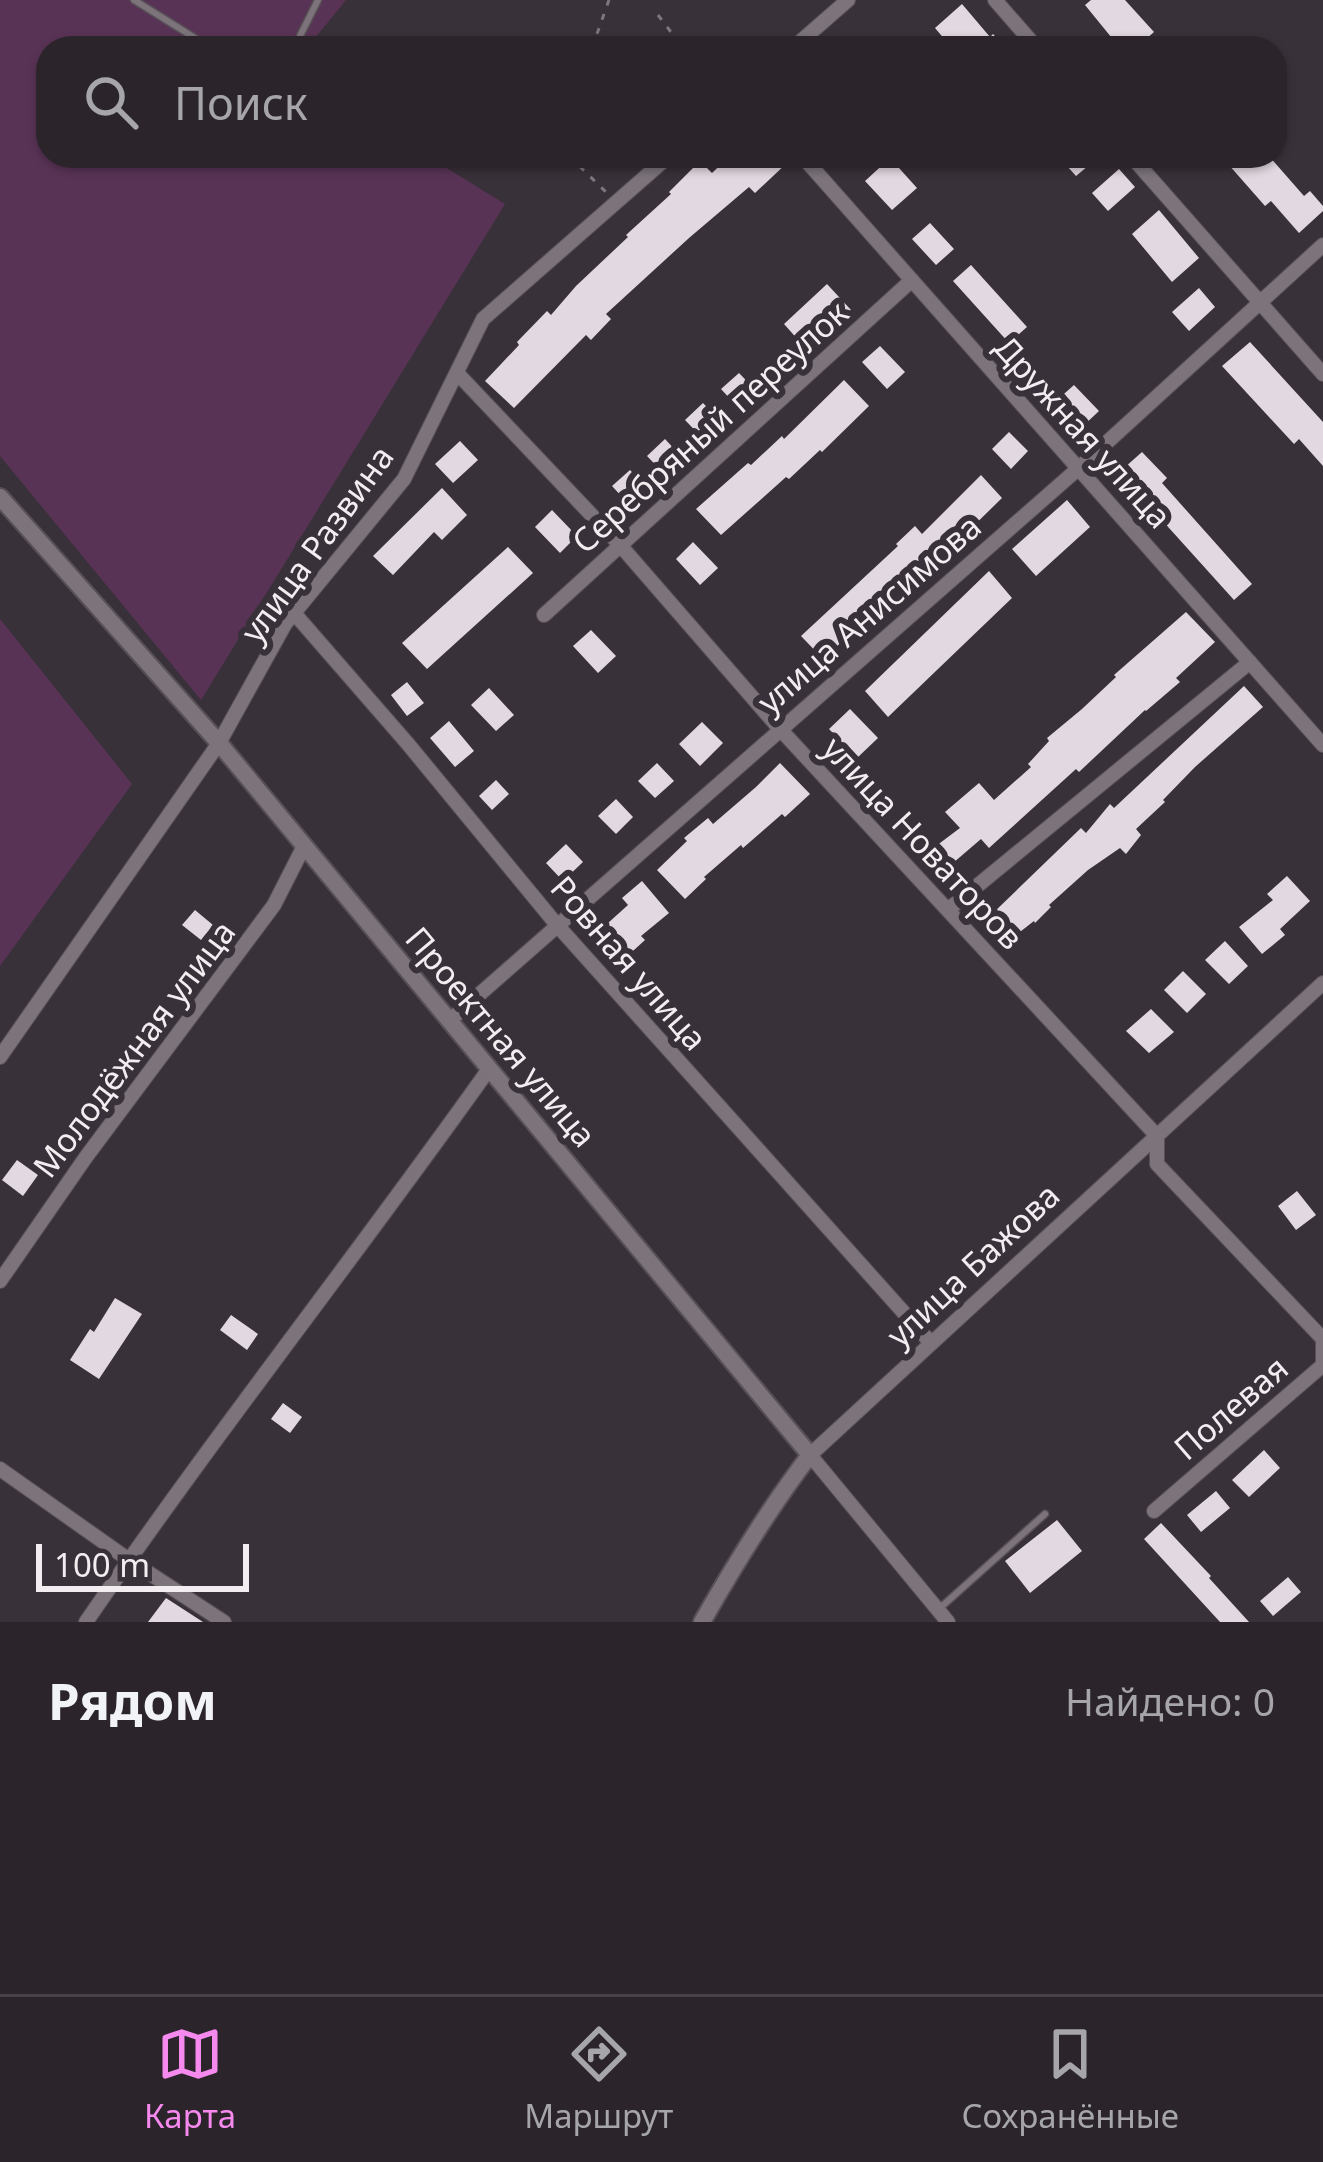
<!DOCTYPE html>
<html lang="ru">
<head>
<meta charset="utf-8">
<style>
  body { margin:0; font-family:"Noto Sans",sans-serif; background:#373137; color:#f1f3f6 }
  .scale { position:absolute; left:36px; bottom:30px; width:213px; box-sizing:border-box; padding-left:12px; border:6px solid #f3edf2; border-top:0; font-size:33px; line-height:42px; white-space:nowrap; color:#f3edf2; -webkit-text-stroke:9px #393139; paint-order:stroke }
  .list { margin:0; padding:0; list-style:none }
  h2 { display:flex; justify-content:space-between; align-items:center; height:156px; margin:0; padding:0 48px; font-size:51px }
  h2 small { font-size:39px; font-weight:400; color:#a6a5a9 }
  .icon { flex:none; width:66px; height:66px; fill:none; stroke:currentColor; stroke-width:2; stroke-linecap:round; stroke-linejoin:round }
  .map { position:relative; flex:none; width:1323px; height:1622px; overflow:hidden }
  .search { position:absolute; background:#2b252b; box-shadow:0 3px 9px #0004; left:36px; right:36px; top:36px; height:132px; display:flex; align-items:center; gap:30px; box-sizing:border-box; padding:0 42px; border-radius:36px; color:#a6a5a9; font-size:45px }
  .sheet { height:372px; background:#2b252b }
  nav { display:flex; justify-content:space-around; align-items:center; box-sizing:border-box; height:168px; border-top:3px solid #474247; background:#2b252b; font-size:33px; color:#a6a5a9 }
  nav a { display:grid; justify-items:center; gap:6px }
  nav .on { color:#f689ee }
  .map>svg:first-child { display:block }
  .green { fill:#593356 }
  .building { fill:#e2d8e1 }
  .lines { fill:none; stroke-linecap:round; stroke-linejoin:round }
  .service-casing { stroke:#585057; stroke-width:9 }
  .minor-casing { stroke:#585057; stroke-width:16 }
  .tertiary-casing { stroke:#585057; stroke-width:20 }
  .path { stroke:#7d767d; stroke-width:3; stroke-dasharray:6 9; stroke-linecap:butt }
  .service { stroke:#7c737b; stroke-width:6 }
  .minor { stroke:#7c737b; stroke-width:14 }
  .tertiary { stroke:#7c737b; stroke-width:16 }
  .labels { text-anchor:middle; stroke-width:12; stroke-linejoin:round; paint-order:stroke }
  .street-label { font-size:33px; fill:#f3edf2; stroke:#393139 }
</style>
</head>
<body>
<div class="map">
<svg width="1323" height="1622" viewBox="0 0 1323 1622">
  <rect width="100%" height="100%" fill="#393139"/>
  <!-- green -->
  <path class="green" d="M0,0H346L307,48H48V156H427L505,204L201,700L0,456Z
    M0,619L132,784L0,966Z"/>
  <!-- building -->
  <path class="building" d="M1091,0H1125L1154,32L1136,48H1120L1085,5Z
    M962,4L990,37L993,34L1006,48H952L935,28Z
    M730,156H784L789,161L755,193L749,187L689,238L606,314L611,319L591,340L586,335L514,408L485,381L519,345L517,342L547,311L551,315L576,286L628,237L626,235L671,194L669,192L700,161L712,173Z
    M1058,156H1100L1076,176Z
    M1221,156H1269L1304,196L1310,191L1323,206V211L1299,233L1271,201L1265,206Z
    M890,158L917,188L892,210L865,181Z
    M1119,169L1135,187L1108,211L1092,193Z
    M1159,210L1199,258L1172,282L1132,234Z
    M930,223L954,249L936,265L912,239Z
    M971,265L1027,327L1009,343L953,281Z
    M827,284L851,310L808,351L784,324Z
    M1199,288L1215,307L1189,331L1172,312Z
    M1250,342L1323,422V466L1299,439L1294,444L1222,366Z
    M880,346L905,372L887,389L862,362Z
    M739,373L764,399L746,416L721,389Z
    M844,380L869,406L822,452L820,450L789,479L786,477L721,535L696,509L748,463L751,465L782,436L784,439Z
    M1074,385L1099,411L1081,428L1056,401Z
    M703,403L728,429L710,446L685,420Z
    M1009,432L1028,451L1011,469L992,449Z
    M665,439L690,466L672,482L647,456Z
    M460,441L478,460L453,483L435,464Z
    M1142,452L1167,478L1162,483L1252,584L1234,600L1151,508L1157,503L1124,468Z
    M630,470L655,496L637,513L612,486Z
    M981,475L1002,498L953,546L950,543L823,659L801,636L898,546L896,544L915,526L922,534Z
    M442,488L467,515L442,540L434,532L393,575L373,556Z
    M1067,500L1090,527L1036,576L1012,549Z
    M552,510L577,536L560,553L535,527Z
    M693,542L718,568L700,585L676,559Z
    M508,547L533,573L427,669L402,643Z
    M989,571L1012,598L888,717L865,691Z
    M1186,612L1215,642L1176,678L1180,682L1146,711L1145,710L1079,772L1076,769L989,848L981,839L953,863L936,846L960,828L945,812L979,783L994,800L1031,767L1028,764L1049,741L1047,738L1082,709L1116,677L1114,675Z
    M591,630L616,656L598,673L573,646Z
    M407,682L424,703L407,716L391,695Z
    M1244,686L1263,707L1195,767L1163,800L1165,802L1136,829L1141,835L1126,854L1120,848L1088,870L1049,905L1051,907L1035,923L1034,921L1012,938L992,914L1081,828L1086,833L1110,804L1114,808Z
    M489,688L514,715L496,731L471,705Z
    M850,709L878,738L857,758L829,729Z
    M449,721L474,751L455,767L430,738Z
    M702,722L723,743L700,766L679,744Z
    M657,763L674,781L655,798L638,781Z
    M780,763L810,794L785,817L782,814L743,848L741,845L704,877L706,879L685,899L657,870L687,841L684,838L708,818L713,824L756,787Z
    M496,780L509,794L492,810L479,796Z
    M616,799L633,817L616,834L598,816Z
    M566,844L583,862L563,881L546,863Z
    M1287,876L1310,901L1280,929L1285,935L1262,954L1239,927L1273,900L1267,894Z
    M642,881L669,913L641,936L645,940L623,960L598,932L628,905L622,898Z
    M195,910L213,925L201,940L182,925Z
    M1225,941L1248,966L1229,984L1205,960Z
    M1183,971L1206,994L1187,1013L1164,990Z
    M1151,1009L1174,1032L1149,1053L1126,1031Z
    M17,1160L38,1175L23,1196L2,1180Z
    M1297,1191L1316,1215L1296,1230L1278,1206Z
    M115,1298L142,1314L99,1379L70,1360L90,1329L94,1332Z
    M231,1315L258,1334L247,1350L220,1330Z
    M283,1403L302,1417L290,1433L271,1419Z
    M1264,1450L1280,1468L1249,1497L1232,1480Z
    M1216,1491L1230,1508L1201,1532L1187,1515Z
    M1057,1520L1082,1551L1030,1593L1005,1561Z
    M1161,1523L1211,1576L1209,1578L1249,1622H1220L1144,1539Z
    M1288,1577L1301,1592L1273,1616L1260,1601Z
    M166,1598L203,1622H148Z"/>
  <g class="lines">
    <!-- service casing -->
    <g class="service-casing">
      <path id="service" d="M134,0L211,48
        M294,48L318,0
        M940,1608L1045,1514"/>
    </g>
    <!-- minor casing -->
    <g class="minor-casing">
      <path id="minor" d="M995,0L1037,48
        M793,48L848,0
        M802,156L1323,745
        M1131,156L1323,374
        M457,373L620,545L779,728L1157,1136V1164L1323,1339
        M294,613L408,744L557,925L931,1343
        M544,615L912,280
        M949,909L1250,662
        M449,1021L1080,467L1323,245
        M0,1057L219,743L285,624L404,479L483,319L669,156
        M0,1281L86,1157L274,905L304,846
        M0,1469L129,1560L224,1622
        M1154,1511L1323,1365V1336
        M86,1622C215,1434 357,1255 489,1069
        M948,1622L810,1455L1323,983"/>
    </g>
    <!-- tertiary casing -->
    <g class="tertiary-casing">
      <path id="tertiary" d="M0,497L219,743L810,1455C769,1508 735,1564 702,1622"/>
    </g>
    <!-- path -->
    <path class="path" d="M658,15L683,48
      M592,48L609,0
      M569,156L607,193"/>
    <!-- service -->
    <use href="#service" class="service"/>
    <!-- minor -->
    <use href="#minor" class="minor"/>
    <!-- tertiary -->
    <use href="#tertiary" class="tertiary"/>
  </g>
  <g class="labels">
    <!-- street labels -->
    <g class="street-label">
      <text transform="translate(710 427) rotate(-42)" y="12">Серебряный переулок</text>
      <text transform="translate(1083 432) rotate(48)" y="12">Дружная улица</text>
      <text transform="translate(317 544) rotate(-54)" y="12">улица Развина</text>
      <text transform="translate(869 614) rotate(-41)" y="12">улица Анисимова</text>
      <text transform="translate(923 843) rotate(47)" y="12">улица Новаторов</text>
      <text transform="translate(629 963) rotate(49)" y="12">Ровная улица</text>
      <text transform="translate(501 1037) rotate(50)" y="12">Проектная улица</text>
      <text transform="translate(134 1049) rotate(-53)" y="12">Молодёжная улица</text>
      <text transform="translate(973 1265) rotate(-43)" y="12">улица Бажова</text>
      <text transform="translate(1231 1408) rotate(-41)" y="12">Полевая</text>
    </g>
  </g>
</svg>
<div class="scale">100 m</div>
<div class="search"><svg class="icon" aria-label="search" viewBox="0 0 24 24"><circle cx="10" cy="10" r="6"/><path d="M15 15l6 6"/></svg>Поиск</div>
</div>
<section class="sheet">
<h2>Рядом<small>Найдено: 0</small></h2>
<ul class="list">
</ul>
</section>
<nav>
<a class="on"><svg class="icon" aria-label="map" viewBox="0 0 24 24"><path d="M3 6l6-2 6 2 6-2v14l-6 2-6-2-6 2zM9 4v14M15 6v14"/></svg>Карта</a>
<a><svg class="icon" aria-label="directions" viewBox="0 0 24 24"><path d="M12 3l9 9-9 9-9-9zM9 14v-3h6M13 9l2 2-2 2"/></svg>Маршрут</a>
<a><svg class="icon" aria-label="saved" viewBox="0 0 24 24"><path d="M7 4h10v16l-5-4-5 4z"/></svg>Сохранённые</a>
</nav>
</body>
</html>
